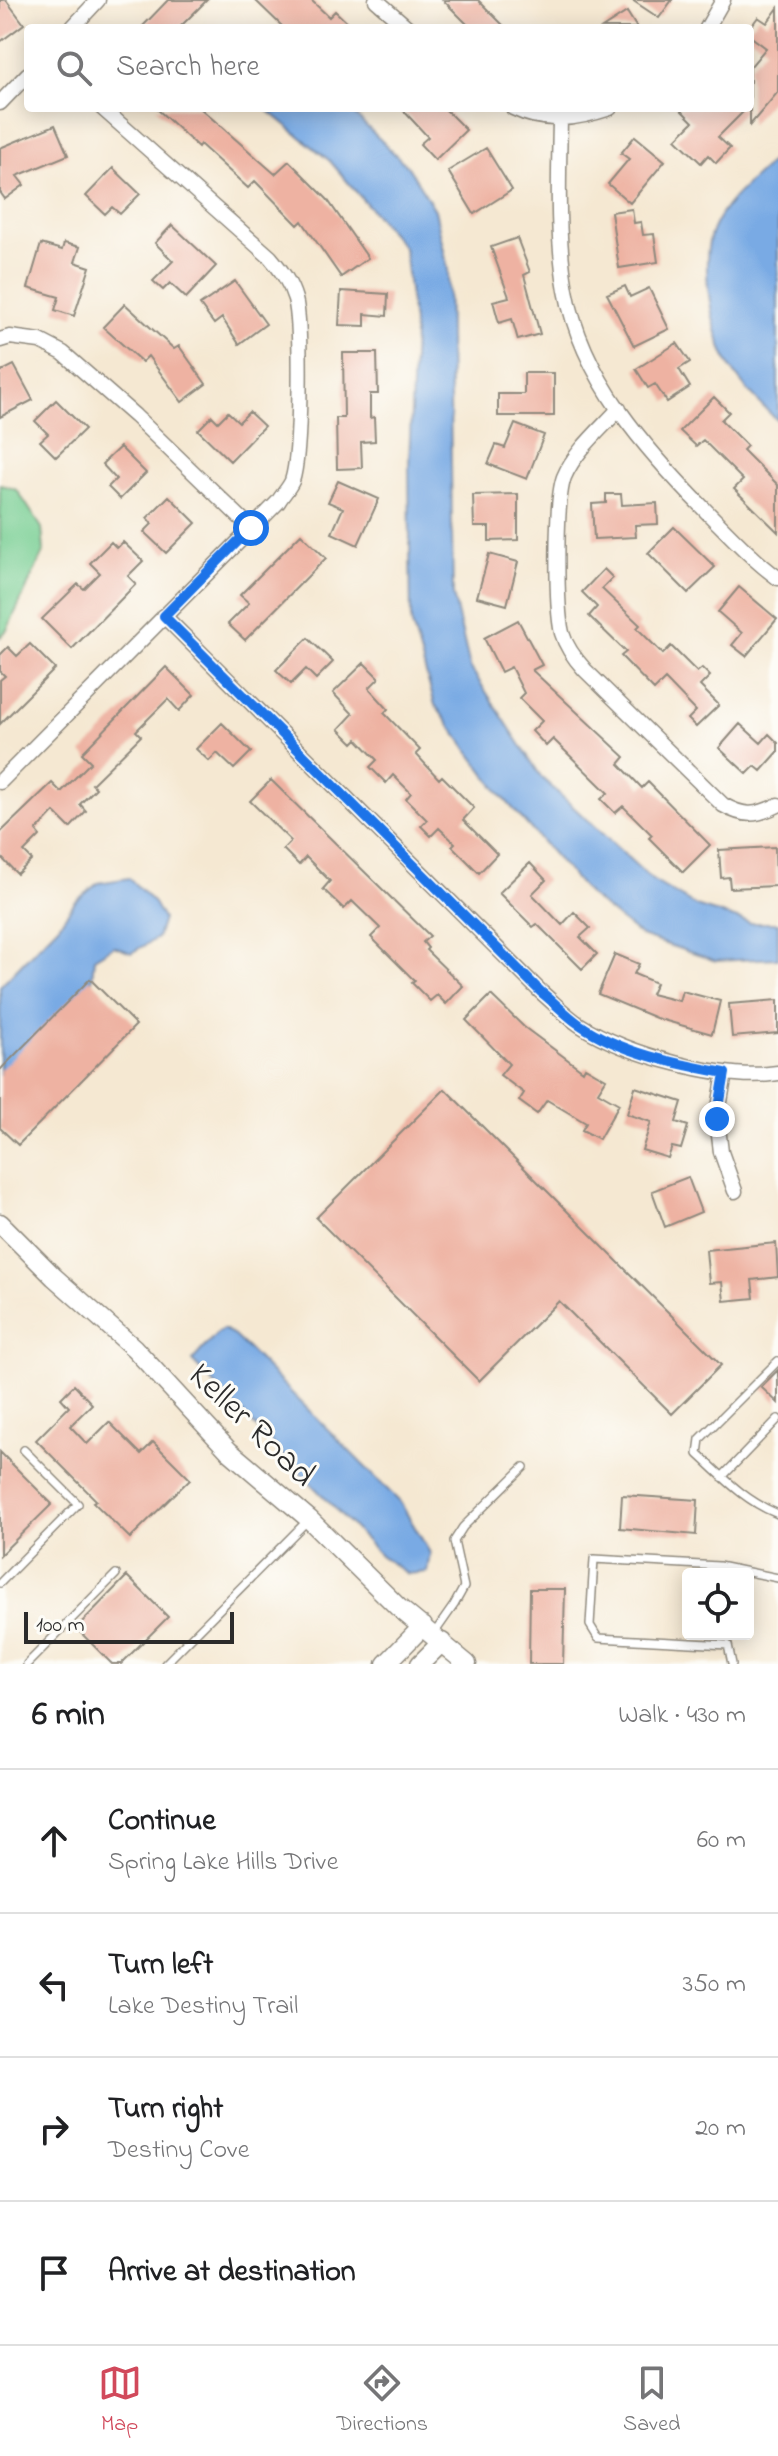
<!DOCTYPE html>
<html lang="en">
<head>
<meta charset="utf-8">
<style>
  body { margin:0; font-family:"Indie Flower",sans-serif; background:#f6f6f6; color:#202124 }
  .controls { position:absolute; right:24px; bottom:24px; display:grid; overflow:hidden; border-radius:8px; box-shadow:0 4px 20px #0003 }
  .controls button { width:72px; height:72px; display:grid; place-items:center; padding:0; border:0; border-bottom:2px solid #e0e0e0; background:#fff; color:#202124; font:40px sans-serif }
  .scale { position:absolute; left:24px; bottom:20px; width:210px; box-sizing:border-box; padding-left:8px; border:4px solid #2b2b2b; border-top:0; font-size:22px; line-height:28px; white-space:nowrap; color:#2b2b2b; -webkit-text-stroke:6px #fdfcf7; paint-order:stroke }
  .stop { position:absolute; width:24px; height:24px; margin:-18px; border:6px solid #1a73e8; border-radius:50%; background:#fff }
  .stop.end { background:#1a73e8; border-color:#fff; box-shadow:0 2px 8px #0008 }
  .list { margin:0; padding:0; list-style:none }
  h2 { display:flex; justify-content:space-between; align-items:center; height:104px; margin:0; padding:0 32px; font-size:34px }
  h2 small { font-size:26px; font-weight:400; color:#757577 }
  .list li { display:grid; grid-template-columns:52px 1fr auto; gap:24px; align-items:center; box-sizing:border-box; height:144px; padding:0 32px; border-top:2px solid #e0e0e0 }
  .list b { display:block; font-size:30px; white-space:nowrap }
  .list p { margin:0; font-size:26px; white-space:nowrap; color:#757577 }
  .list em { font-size:26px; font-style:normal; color:#757577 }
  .icon { flex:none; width:44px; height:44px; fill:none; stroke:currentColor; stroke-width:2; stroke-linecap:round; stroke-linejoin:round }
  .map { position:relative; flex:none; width:778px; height:1664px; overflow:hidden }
  .search { position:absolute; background:#fff; box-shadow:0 4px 20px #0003; left:24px; right:24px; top:24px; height:88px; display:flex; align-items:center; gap:20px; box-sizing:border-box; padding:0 28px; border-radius:8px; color:#757577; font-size:30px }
  .sheet { height:680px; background:#fff }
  nav { display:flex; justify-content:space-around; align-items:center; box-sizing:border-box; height:112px; border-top:2px solid #e0e0e0; background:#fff; font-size:22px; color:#757577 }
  nav a { display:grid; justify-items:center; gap:4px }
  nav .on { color:#d1495b }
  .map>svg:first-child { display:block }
  .green { fill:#77ce93; stroke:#517c5f; stroke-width:2 }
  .water { fill:#79aae4; stroke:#526a88; stroke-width:2 }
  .building { fill:#eeb2a2 }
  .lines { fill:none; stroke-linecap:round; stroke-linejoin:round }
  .service-casing { stroke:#908a7e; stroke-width:10 }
  .minor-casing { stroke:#908a7e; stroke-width:17 }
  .tertiary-casing { stroke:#908a7e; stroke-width:21 }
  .service { stroke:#fff; stroke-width:7 }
  .minor { stroke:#fff; stroke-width:14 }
  .tertiary { stroke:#fff; stroke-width:18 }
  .route { stroke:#1a73e8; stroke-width:10 }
  .labels { text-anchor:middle; stroke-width:6; stroke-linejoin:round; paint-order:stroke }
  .street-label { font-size:36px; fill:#2b2b2b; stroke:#fdfcf7 }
</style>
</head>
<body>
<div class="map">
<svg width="778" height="1664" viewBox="0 0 778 1664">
  <rect width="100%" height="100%" fill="#fdfcf7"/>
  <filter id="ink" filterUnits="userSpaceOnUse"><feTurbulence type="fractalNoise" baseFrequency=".0125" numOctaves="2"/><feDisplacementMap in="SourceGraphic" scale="16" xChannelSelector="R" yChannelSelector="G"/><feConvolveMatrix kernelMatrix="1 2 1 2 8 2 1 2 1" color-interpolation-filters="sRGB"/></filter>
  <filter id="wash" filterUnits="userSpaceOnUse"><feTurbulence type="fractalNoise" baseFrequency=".006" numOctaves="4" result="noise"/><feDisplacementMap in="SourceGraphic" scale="32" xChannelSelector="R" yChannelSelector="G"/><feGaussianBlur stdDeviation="1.8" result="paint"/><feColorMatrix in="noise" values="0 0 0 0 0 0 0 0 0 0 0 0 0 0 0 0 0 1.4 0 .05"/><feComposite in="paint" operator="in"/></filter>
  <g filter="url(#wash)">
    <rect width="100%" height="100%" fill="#f5e8d2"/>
    <!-- green -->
    <path class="green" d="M0,484L17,490L42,528L44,551L7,630L0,637Z"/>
    <!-- water -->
    <path class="water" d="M265,108H348L408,167L435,210L448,269L453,595L470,667L542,778L652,880L696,906L750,923H778V958L716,961L641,936L589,895L501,795L435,705L411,621L409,464L414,332L404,248L330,161Z
      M778,156V421C762,406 745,389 733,371C713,342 698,261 713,229C726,199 755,178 778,156Z
      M129,878L154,903L163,919L157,938L131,953L114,946L94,958L92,980L0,1075V986L59,925L75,902L98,883Z
      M223,1329L231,1333L248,1349L400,1502L430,1553L427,1572L407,1574L380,1555L192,1361L215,1335Z"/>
    <g id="blocks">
      <!-- building -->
      <path class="building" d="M0,0H6L24,24L0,42Z
        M168,0H207L179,28H141Z
        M255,0H311L329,17L335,11L353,28H284Z
        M443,0H478L506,28H471Z
        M632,0H672L659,18Z
        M778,8V92L750,125V67L766,48L750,36V28L758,17L767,23Z
        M627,12L637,28H602Z
        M156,108H200L275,174L289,161L327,199L368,258L341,277L302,221L298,225L255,181L248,188L200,144L198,147Z
        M401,108H444L466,130L435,160L420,144L428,137Z
        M679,108H747L718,137L730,148L716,163L708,155L701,163L676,139L693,122Z
        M55,125L68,155L17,176L24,185L5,199L0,192V148Z
        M635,136L665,161L630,203L608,184L629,159L621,153Z
        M486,148L512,190L474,214L448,171Z
        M113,168L140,194L120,214L112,207L105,214L86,196Z
        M632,209L634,223L641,222L643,235L654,234L658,262L619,268L611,212Z
        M172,225L216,266L186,298L170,283L163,290L153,281L173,261L155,243Z
        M517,238L530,272L524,275L540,334L518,340L512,319L499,323L493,301L509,297L491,247Z
        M64,243L80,247L75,262L90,267L74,316L55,310L59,297L28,288L41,244L62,250Z
        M235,281L266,324L239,344L222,318L214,324L200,305Z
        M625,286L630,297L649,288L669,329L634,346L607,294Z
        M341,291L388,294L387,316L365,314V326L339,325Z
        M125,304L174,349L179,346L206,384L182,402L148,356L142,362L103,327Z
        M677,343L690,362L679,369L690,387L667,402L655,384L648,388L636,369Z
        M343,353H377L378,394H370V418L374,417L375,441L361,442L362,468L337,469L336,418H344Z
        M14,365L33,400L0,417V372Z
        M524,373H554V416H498V394H524Z
        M714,397L729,412L721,420L747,446L743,450L778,485V532L734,489L743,480L703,440L696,446L680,431Z
        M56,400L85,429L56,457L40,441L48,434L35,421Z
        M228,412L239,422L249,412L264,426L230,461L198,430L212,416L218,422Z
        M515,424L544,435L527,479L488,464L496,445L505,448Z
        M120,447L146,473L120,499L108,487L116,479L102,464Z
        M338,481L379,499L358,545L332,533L343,508L328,502Z
        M518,494V540L489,541V527H474L473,495Z
        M606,494H621L622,505L657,503L658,524L635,525L636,537L594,539L592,504L606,503Z
        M169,496L196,523L166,553L144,532L152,524L147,518Z
        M674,527L715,567L688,593L648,553Z
        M301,534L326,558L245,640L228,624L249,603L240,595Z
        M111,542L117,548L123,542L143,561L128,576L136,584L72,649L42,619L78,584L84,589L100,573L90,563Z
        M489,554L518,562L507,605L477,597Z
        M604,569L613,578L602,589L640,625L637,628L663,654L671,646L697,672L702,668L710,676L700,686L719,705L696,727L688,719L696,711L665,679L654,690L621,656L626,652L589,616L597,607L582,592Z
        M739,587L777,619L746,656L732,645L742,633L718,612Z
        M518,620L542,665L532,670L625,757L619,764L642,788L648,782L710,845L683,872L649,838L652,835L623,806L615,813L601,799L608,793L553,739L546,746L532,731L542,721L519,698L524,693L511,667L501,672L484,638Z
        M308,638L333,662L316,679L306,669L291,684L276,670Z
        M30,644L55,669L0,724V680L5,676L0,671V655L8,647L17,656Z
        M364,663L379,678L369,688L388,709L384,713L420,750L416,754L439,779L442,776L474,808L463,820L497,854L479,873L452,846L455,843L439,828L431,836L421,826L427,820L406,799L411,793L393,775L386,783L370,767L377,760L357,739L353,743L339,729L353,714L333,693Z
        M166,667L194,695L179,711L168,699L136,731L141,736L92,784L96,788L80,804L86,811L70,828L54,812L36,831L40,836L24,852L32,860L17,874L0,856V833L52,783L61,792L91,762L82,753Z
        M222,723L251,752L234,769L217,753L209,761L196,749Z
        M740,724L761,743L769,734L778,743V752L761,771L755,766L747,774L719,748Z
        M271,780L430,936L423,942L428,948L426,950L463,986L446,1004L437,995L430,1001L412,983L415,981L371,937L380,928L352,901L344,909L323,889L330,881L306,857L299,865L283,849L291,841L250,801Z
        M775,847L776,886L730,888L729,877L721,878L719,850Z
        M530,863L546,880L532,894L562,925L574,912L590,928L580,937L597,954L582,969L537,924L533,927L499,893Z
        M615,954L639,964L634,974L656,983L651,994L679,1001L682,991L720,1001L712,1034L656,1018L598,994Z
        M90,979L136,1025L18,1145L0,1128V1070Z
        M491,995L524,1027L583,1071L585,1067L606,1079L598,1092L619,1104L599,1139L582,1130L586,1123L547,1100L537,1114L519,1101L524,1093L500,1075L509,1064L466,1020Z
        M778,1000V1033L732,1037L729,1004Z
        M635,1087L682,1102L676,1122L688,1126L681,1149L672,1147L668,1158L642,1150L651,1122L627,1114Z
        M445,1089L721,1365L672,1414L559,1301L479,1381L316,1218Z
        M688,1177L701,1212L665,1227L652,1191Z
        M776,1243L778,1277L752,1280L754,1298L724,1301L722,1282L709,1283L706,1250Z
        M778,1370V1403L761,1387Z
        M74,1385L92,1404L70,1426L87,1444L109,1422L141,1454L153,1442L190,1479L130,1538L93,1502L96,1500L36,1440L69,1407L61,1398Z
        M0,1452L52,1504L0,1555Z
        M622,1495L698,1500L696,1535L620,1528Z
        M127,1576L168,1617L121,1664H112L76,1628Z
        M530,1589H565L563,1664H529Z"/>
    </g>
  </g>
  <g filter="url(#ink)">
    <use href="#blocks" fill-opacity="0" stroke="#908a7e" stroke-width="2"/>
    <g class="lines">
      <!-- service casing -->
      <g class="service-casing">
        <path id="service" d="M778,1361L700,1439L698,1454C723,1477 745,1501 778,1514
          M722,1477L778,1419
          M0,1583L78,1504L24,1450
          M433,1635L454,1605L464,1587L454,1541L463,1527L524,1467
          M27,1664L116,1574
          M165,1664L307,1521
          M732,1664L728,1645L598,1638L590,1625L594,1559L719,1566L778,1578"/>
      </g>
      <!-- minor casing -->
      <g class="minor-casing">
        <path id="minor" d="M376,0L408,28
          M72,28L98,0
          M707,28L723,0
          M0,103L28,74
          M513,108C546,124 577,119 610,108
          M560,120C559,177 556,234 566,290C582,379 647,451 707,512C730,535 752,559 778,578
          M0,340L10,337L40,341L63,353L135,416L251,528
          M619,409C600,430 575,451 564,477C555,501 556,608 562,633C566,647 575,659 585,670L723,805C744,817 756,816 778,805
          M164,616L541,992C554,1003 566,1016 580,1025C625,1054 724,1082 778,1073
          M0,782L278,502C282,495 289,488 292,481C301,455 302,326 295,299C290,282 281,270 270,257L102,108
          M725,1073L717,1119L721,1152L735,1191"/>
      </g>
      <!-- tertiary casing -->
      <g class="tertiary-casing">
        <path id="tertiary" d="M0,1223L54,1277L134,1348L229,1451L309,1519L398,1607L467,1664
          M386,1664L423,1626
          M420,1664L442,1642"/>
      </g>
      <!-- service -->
      <use href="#service" class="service"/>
      <!-- minor -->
      <use href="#minor" class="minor"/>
      <!-- tertiary -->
      <use href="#tertiary" class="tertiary"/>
    </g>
  </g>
  <g class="lines" filter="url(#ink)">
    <!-- route -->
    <path class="route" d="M251,528L164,616L541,992C554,1002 566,1015 579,1024C621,1053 676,1064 725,1073L717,1119"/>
  </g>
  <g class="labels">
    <!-- street labels -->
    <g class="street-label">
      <text transform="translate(254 1423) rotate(44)" y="13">Keller Road</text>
    </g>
  </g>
</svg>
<div class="controls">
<button><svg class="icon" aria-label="locate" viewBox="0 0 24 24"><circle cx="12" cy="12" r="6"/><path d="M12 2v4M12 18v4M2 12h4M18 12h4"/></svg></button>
</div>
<div class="scale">100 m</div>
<div class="stop" style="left:251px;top:528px"></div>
<div class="stop end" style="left:717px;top:1119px"></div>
<div class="search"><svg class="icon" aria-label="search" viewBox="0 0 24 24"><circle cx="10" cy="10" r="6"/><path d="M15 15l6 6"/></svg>Search here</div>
</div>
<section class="sheet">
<h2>6 min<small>Walk · 430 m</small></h2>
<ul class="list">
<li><svg class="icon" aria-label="ahead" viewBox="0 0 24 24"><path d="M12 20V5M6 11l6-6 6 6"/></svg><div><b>Continue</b><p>Spring Lake Hills Drive</p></div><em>60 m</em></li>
<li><svg class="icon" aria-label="left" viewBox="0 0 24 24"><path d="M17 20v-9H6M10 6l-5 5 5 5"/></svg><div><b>Turn left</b><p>Lake Destiny Trail</p></div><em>350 m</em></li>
<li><svg class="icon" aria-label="right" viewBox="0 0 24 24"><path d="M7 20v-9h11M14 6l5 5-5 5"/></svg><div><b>Turn right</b><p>Destiny Cove</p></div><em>20 m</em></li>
<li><svg class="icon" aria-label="arrive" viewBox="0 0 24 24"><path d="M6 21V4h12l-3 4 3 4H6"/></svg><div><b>Arrive at destination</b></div></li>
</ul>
</section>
<nav>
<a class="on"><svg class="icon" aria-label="map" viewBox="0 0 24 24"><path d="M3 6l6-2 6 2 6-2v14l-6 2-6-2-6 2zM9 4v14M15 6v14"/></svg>Map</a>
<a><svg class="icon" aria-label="directions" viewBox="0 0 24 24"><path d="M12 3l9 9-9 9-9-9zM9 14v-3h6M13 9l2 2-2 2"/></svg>Directions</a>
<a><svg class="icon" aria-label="saved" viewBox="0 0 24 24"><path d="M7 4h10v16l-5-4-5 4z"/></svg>Saved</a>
</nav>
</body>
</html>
